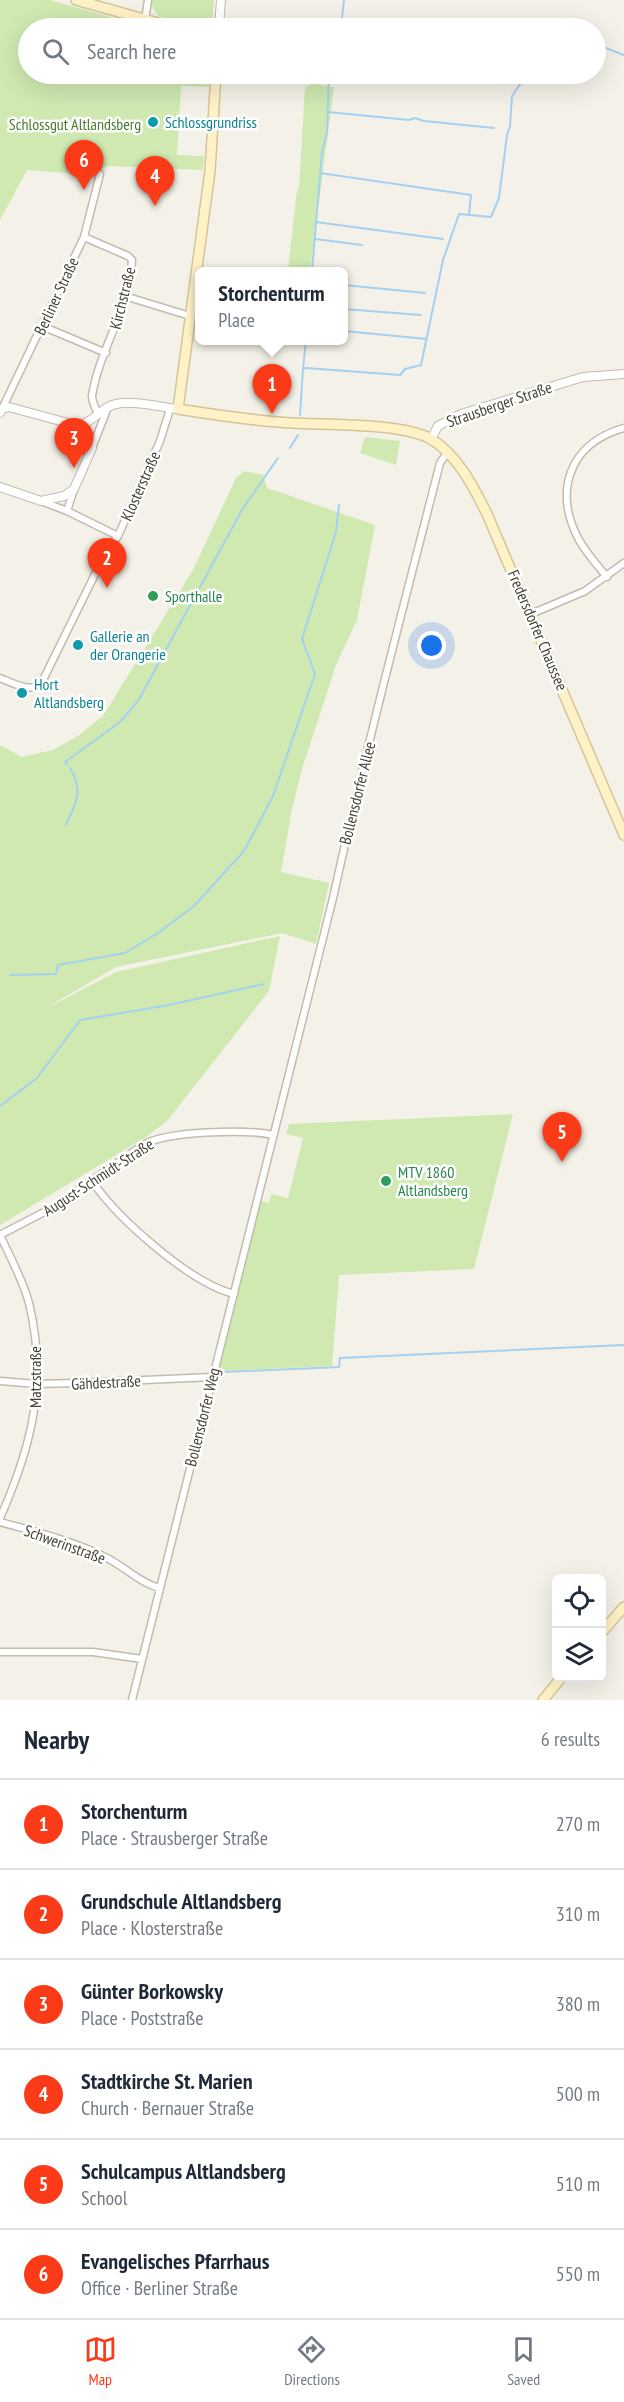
<!DOCTYPE html>
<html lang="en">
<head>
<meta charset="utf-8">
<style>
  body { margin:0; font-family:"PT Sans Narrow",sans-serif; background:#f6f6f7; color:#1f2937 }
  .controls { position:absolute; right:18px; bottom:18px; display:grid; overflow:hidden; border-radius:9px; box-shadow:0 6px 24px #0002 }
  .controls button { width:54px; height:54px; display:grid; place-items:center; padding:0; border:0; border-bottom:2px solid #e0e1e3; background:#fff; color:#1f2937; font:30px sans-serif }
  .you { position:absolute; left:432px; top:646px; width:21px; height:21px; margin:-15px; border:4px solid #fff; border-radius:50%; background:#1a73e8; box-shadow:0 0 0 9px #1a73e833 }
  .badge { display:grid; place-items:center; width:39px; height:39px; border-radius:50%; background:#fb3b18; color:#fff; font-size:20px; font-weight:700 }
  .pin { position:absolute; translate:-50% -50px; filter:drop-shadow(0 2px 3px #0008) }
  .pin::after { content:''; position:absolute; top:32px; width:21px; height:18px; background:inherit; clip-path:polygon(0 0,100% 0,50% 100%) }
  .popup { position:absolute; left:195px; top:267px; width:153px; height:78px; box-sizing:border-box; display:grid; place-content:center; border-radius:9px; background:#fff; filter:drop-shadow(0 2px 4px #0005); font-size:20px; white-space:nowrap; color:#747a83 }
  .popup b { font-size:22px; color:#1f2937 }
  .popup::after { content:''; position:absolute; left:50%; top:100%; margin-left:-12px; border:12px solid transparent; border-top-color:#fff }
  .list { margin:0; padding:0; list-style:none }
  h2 { display:flex; justify-content:space-between; align-items:center; height:78px; margin:0; padding:0 24px; font-size:26px }
  h2 small { font-size:20px; font-weight:400; color:#747a83 }
  .list li { display:grid; grid-template-columns:39px 1fr auto; gap:18px; align-items:center; box-sizing:border-box; height:90px; padding:0 24px; border-top:2px solid #e0e1e3 }
  .list b { display:block; font-size:22px; white-space:nowrap }
  .list p { margin:0; font-size:20px; white-space:nowrap; color:#747a83 }
  .list em { font-size:20px; font-style:normal; color:#747a83 }
  .icon { flex:none; width:33px; height:33px; fill:none; stroke:currentColor; stroke-width:2; stroke-linecap:round; stroke-linejoin:round }
  .map { position:relative; flex:none; width:624px; height:1700px; overflow:hidden }
  .search { position:absolute; background:#fff; box-shadow:0 6px 24px #0002; left:18px; right:18px; top:18px; height:66px; display:flex; align-items:center; gap:15px; box-sizing:border-box; padding:0 21px; border-radius:33px; color:#747a83; font-size:22px }
  .sheet { height:618px; background:#fff }
  nav { display:flex; justify-content:space-around; align-items:center; box-sizing:border-box; height:84px; border-top:2px solid #e0e1e3; background:#fff; font-size:16px; color:#747a83 }
  nav a { display:grid; justify-items:center; gap:3px }
  nav .on { color:#fb3b18 }
  .map>svg:first-child { display:block }
  .green { fill:#cfe9b1 }
  .lines { fill:none; stroke-linecap:round; stroke-linejoin:round }
  .stream { stroke:#a4d1f1; stroke-width:2 }
  .minor-casing { stroke:#c3bbad; stroke-width:9 }
  .tertiary-casing { stroke:#c3bbad; stroke-width:10 }
  .secondary-casing { stroke:#d4c598; stroke-width:12 }
  .minor { stroke:#fff; stroke-width:6 }
  .tertiary { stroke:#fff; stroke-width:8 }
  .secondary { stroke:#fff2c7; stroke-width:9 }
  .culture-dot { fill:#0f9aa8; stroke:#fff; stroke-width:2 }
  .leisure-dot { fill:#2e9e5b; stroke:#fff; stroke-width:2 }
  .labels { text-anchor:middle; stroke-width:5; stroke-linejoin:round; paint-order:stroke }
  .culture-label { font-size:16px; fill:#0d838f; stroke:#fff; text-anchor:start }
  .park-label { font-size:16px; fill:#477b29; stroke:#fff }
  .street-label { font-size:16px; fill:#484137; stroke:#fff }
  .leisure-label { font-size:16px; fill:#27864d; stroke:#fff; text-anchor:start }
</style>
</head>
<body>
<div class="map">
<svg width="624" height="1700" viewBox="0 0 624 1700">
  <rect width="100%" height="100%" fill="#f4f1e8"/>
  <!-- green -->
  <path class="green" d="M0,0H50L150,28H28V74H209V87L181,86L177,155L204,156L203,170L107,166L94,175L27,170L0,220Z
    M152,0H214L212,24L205,27L200,26L158,16L152,6Z
    M313,84L334,87L310,271H288L297,190L299,188L305,87Z
    M365,437L400,441L396,465L360,453Z
    M245,471L263,475L267,488L375,525L357,620L336,665L302,769L292,809L281,872L329,883L316,944L282,933L116,967L41,1011L116,972L280,936L269,991L167,1121L146,1137L0,1225V745L22,757L53,750L78,736L103,716L193,570L236,478Z
    M513,1114L474,1269L339,1275L332,1366L218,1371L261,1201L269,1203L271,1194L288,1198L303,1138L286,1134L289,1124Z"/>
  <g class="lines">
    <!-- stream -->
    <path class="stream" d="M341,28L344,0
      M596,44L624,55
      M328,112L409,120L415,118L424,121L494,128
      M320,173L471,195L469,214
      M316,222L443,239
      M315,239L362,245
      M312,272L322,152L327,132L329,74
      M344,285L425,293
      M344,309L421,315
      M344,331L427,339
      M303,369L306,340
      M300,415L303,369L306,368L400,375L405,369L421,365L443,260L459,214L491,217L499,198L507,135L510,126L512,96L527,74
      M290,448L298,435
      M67,764L65,762L120,722L138,701L243,508L278,458
      M66,825C76,802 84,791 70,768
      M10,975L56,974L58,965L125,953L158,933L194,906L244,851L273,796L315,674L302,639L336,532L339,505
      M0,1106L37,1078L80,1020L169,1005L264,984
      M224,1372L339,1367L340,1358L624,1345"/>
    <!-- minor casing -->
    <g class="minor-casing">
      <path id="minor" d="M145,20L148,0
        M84,237L128,256L132,260C130,308 99,350 92,396C92,402 96,409 98,414
        M123,298L128,297L190,316
        M42,326L106,353
        M2,409L84,237L100,174
        M92,448L108,407
        M41,501L67,511L118,536
        M67,511L74,489
        M607,577C597,565 587,554 579,540C553,492 569,443 624,428
        M531,614L585,591L624,563
        M0,678C13,683 30,693 41,684L103,558L118,536L160,441L170,409
        M92,1181C117,1218 190,1283 234,1294
        M0,1235L52,1208L143,1145C166,1131 246,1129 273,1135
        M0,1381L37,1384L77,1383L212,1377
        M0,1518C32,1446 48,1382 29,1303C23,1280 10,1257 0,1235
        M0,1522C36,1532 74,1541 107,1558C125,1567 140,1583 159,1588
        M0,1652H93L142,1659
        M132,1700L333,898C365,752 403,608 440,463L447,453"/>
    </g>
    <!-- tertiary casing -->
    <g class="tertiary-casing">
      <path id="tertiary" d="M219,28L221,0
        M0,413L2,409L9,407L75,425C93,425 100,407 116,404C135,400 159,407 178,409
        M431,439L438,426L461,414L583,377L624,374
        M0,487L41,501L64,496L74,489L92,448L83,425"/>
    </g>
    <!-- secondary casing -->
    <g class="secondary-casing">
      <path id="secondary" d="M76,0L176,28
        M216,74L210,171L178,409C216,415 254,421 292,423C327,425 401,423 429,438C457,453 474,488 487,514L624,835
        M602,1632L624,1607
        M543,1700L561,1678"/>
    </g>
    <!-- minor -->
    <use href="#minor" class="minor"/>
    <!-- tertiary -->
    <use href="#tertiary" class="tertiary"/>
    <!-- secondary -->
    <use href="#secondary" class="secondary"/>
  </g>
  <!-- markers -->
  <g class="culture-dot">
    <circle cx="153" cy="122" r="6"/>
    <circle cx="78" cy="645" r="6"/>
    <circle cx="22" cy="693" r="6"/>
  </g>
  <g class="leisure-dot">
    <circle cx="153" cy="596" r="6"/>
    <circle cx="386" cy="1181" r="6"/>
  </g>
  <g class="labels">
    <!-- culture labels -->
    <g class="culture-label">
      <text x="165" y="128">Schlossgrundriss</text>
      <text x="90" y="642">Gallerie an<tspan x="90" dy="18">der Orangerie</tspan></text>
      <text x="34" y="690">Hort<tspan x="34" dy="18">Altlandsberg</tspan></text>
    </g>
    <!-- park labels -->
    <g class="park-label">
      <text x="75" y="130">Schlossgut Altlandsberg</text>
    </g>
    <!-- street labels -->
    <g class="street-label">
      <text transform="translate(56 296) rotate(-65)" y="6">Berliner Straße</text>
      <text transform="translate(122 298) rotate(-76)" y="6">Kirchstraße</text>
      <text transform="translate(499 404) rotate(-19)" y="6">Strausberger Straße</text>
      <text transform="translate(140 486) rotate(-66)" y="6">Klosterstraße</text>
      <text transform="translate(538 630) rotate(67)" y="6">Fredersdorfer Chaussee</text>
      <text transform="translate(357 793) rotate(-76)" y="6">Bollensdorfer Allee</text>
      <text transform="translate(98 1177) rotate(-33)" y="6">August-Schmidt-Straße</text>
      <text transform="translate(35 1377) rotate(-90)" y="6">Matzstraße</text>
      <text transform="translate(106 1382) rotate(-3)" y="6">Gähdestraße</text>
      <text transform="translate(202 1417) rotate(-76)" y="6">Bollensdorfer Weg</text>
      <text transform="translate(65 1544) rotate(20)" y="6">Schwerinstraße</text>
    </g>
    <!-- leisure labels -->
    <g class="leisure-label">
      <text x="165" y="602">Sporthalle</text>
      <text x="398" y="1178">MTV 1860<tspan x="398" dy="18">Altlandsberg</tspan></text>
    </g>
  </g>
</svg>
<div class="controls">
<button><svg class="icon" aria-label="locate" viewBox="0 0 24 24"><circle cx="12" cy="12" r="6"/><path d="M12 2v4M12 18v4M2 12h4M18 12h4"/></svg></button>
<button><svg class="icon" aria-label="layers" viewBox="0 0 24 24"><path d="M12 4l9 5-9 5-9-5zM3 14l9 5 9-5"/></svg></button>
</div>
<div class="you"></div>
<div class="pin badge" style="left:272px;top:414px">1</div>
<div class="popup"><b>Storchenturm</b>Place</div>
<div class="pin badge" style="left:107px;top:588px">2</div>
<div class="pin badge" style="left:74px;top:468px">3</div>
<div class="pin badge" style="left:155px;top:206px">4</div>
<div class="pin badge" style="left:562px;top:1162px">5</div>
<div class="pin badge" style="left:84px;top:190px">6</div>
<div class="search"><svg class="icon" aria-label="search" viewBox="0 0 24 24"><circle cx="10" cy="10" r="6"/><path d="M15 15l6 6"/></svg>Search here</div>
</div>
<section class="sheet">
<h2>Nearby<small>6 results</small></h2>
<ul class="list">
<li><span class="badge">1</span><div><b>Storchenturm</b><p>Place · Strausberger Straße</p></div><em>270 m</em></li>
<li><span class="badge">2</span><div><b>Grundschule Altlandsberg</b><p>Place · Klosterstraße</p></div><em>310 m</em></li>
<li><span class="badge">3</span><div><b>Günter Borkowsky</b><p>Place · Poststraße</p></div><em>380 m</em></li>
<li><span class="badge">4</span><div><b>Stadtkirche St. Marien</b><p>Church · Bernauer Straße</p></div><em>500 m</em></li>
<li><span class="badge">5</span><div><b>Schulcampus Altlandsberg</b><p>School</p></div><em>510 m</em></li>
<li><span class="badge">6</span><div><b>Evangelisches Pfarrhaus</b><p>Office · Berliner Straße</p></div><em>550 m</em></li>
</ul>
</section>
<nav>
<a class="on"><svg class="icon" aria-label="map" viewBox="0 0 24 24"><path d="M3 6l6-2 6 2 6-2v14l-6 2-6-2-6 2zM9 4v14M15 6v14"/></svg>Map</a>
<a><svg class="icon" aria-label="directions" viewBox="0 0 24 24"><path d="M12 3l9 9-9 9-9-9zM9 14v-3h6M13 9l2 2-2 2"/></svg>Directions</a>
<a><svg class="icon" aria-label="saved" viewBox="0 0 24 24"><path d="M7 4h10v16l-5-4-5 4z"/></svg>Saved</a>
</nav>
</body>
</html>
